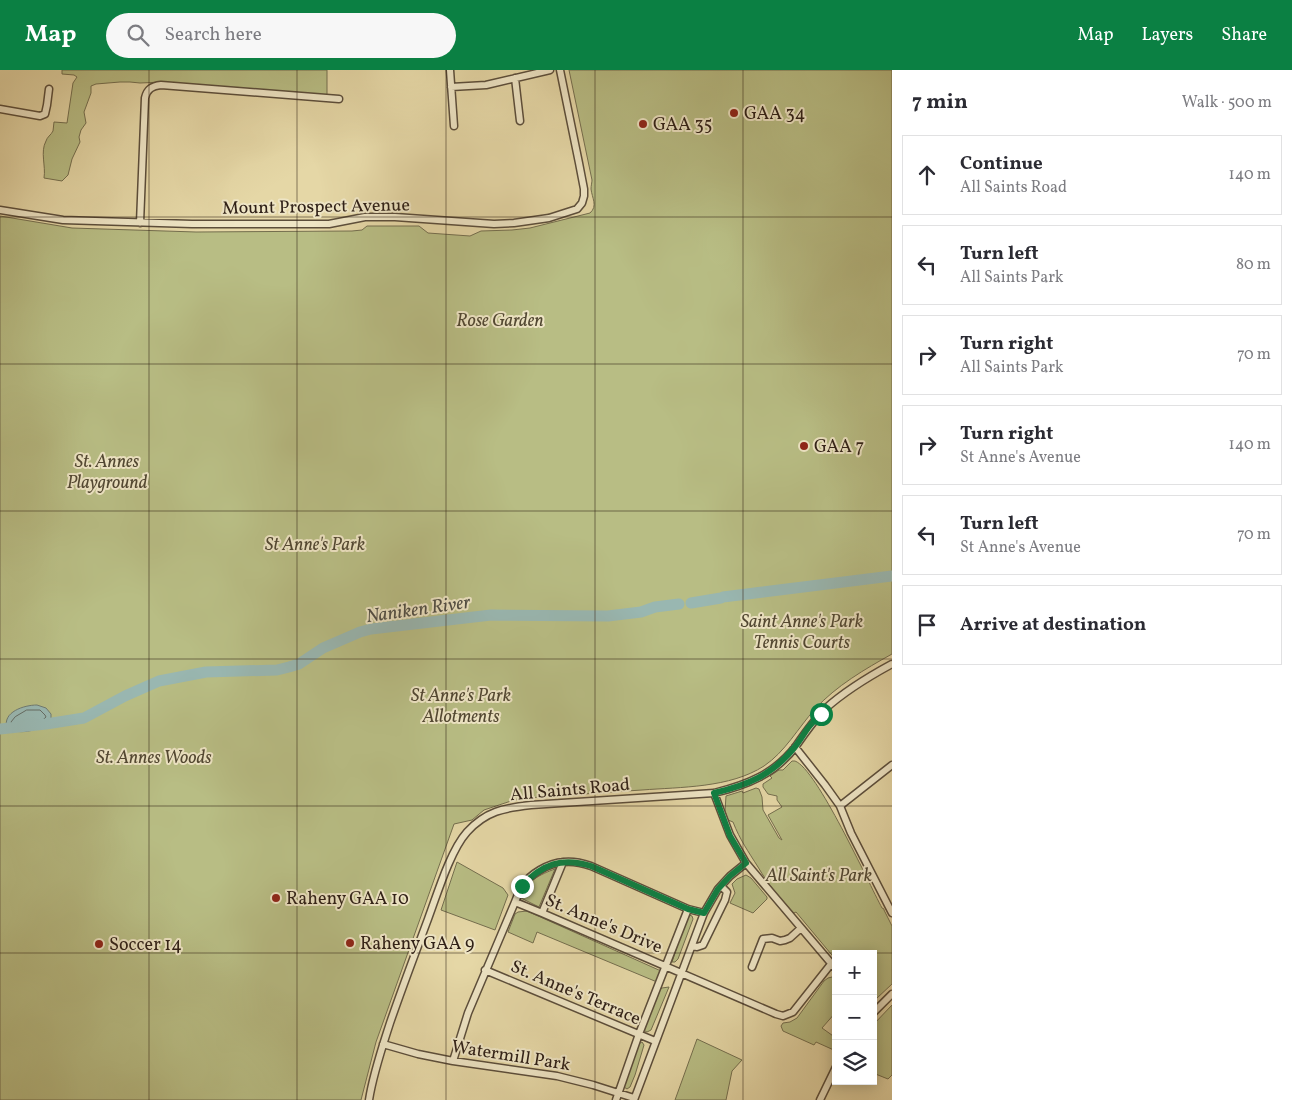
<!DOCTYPE html>
<html lang="en">
<head>
<meta charset="utf-8">
<style>
  body { margin:0; font-family:Vollkorn,serif; background:#f7f7f7; color:#2b2b33 }
  .controls { position:absolute; right:15px; bottom:15px; display:grid; overflow:hidden; border-radius:0px; box-shadow:0 2px 12px #0003 }
  .controls button { width:45px; height:45px; display:grid; place-items:center; padding:0; border:0; border-bottom:1px solid #e1e1e2; background:#fff; color:#2b2b33; font:25px sans-serif }
  .stop { position:absolute; width:15px; height:15px; margin:-11px; border:4px solid #0b8043; border-radius:50%; background:#fff }
  .stop.end { background:#0b8043; border-color:#fff; box-shadow:0 1px 5px #0008 }
  .list { margin:0; padding:0; list-style:none }
  h2 { display:flex; justify-content:space-between; align-items:center; height:65px; margin:0; padding:0 20px; font-size:21px }
  h2 small { font-size:16px; font-weight:400; color:#7c7c81 }
  .list li { display:grid; grid-template-columns:32px 1fr auto; gap:15px; align-items:center; box-sizing:border-box; height:80px; margin:0 10px 10px; padding:0 10px; border:1px solid #e1e1e2; border-radius:0px }
  .list b { display:block; font-size:19px; white-space:nowrap }
  .list p { margin:0; font-size:16px; white-space:nowrap; color:#7c7c81 }
  .list em { font-size:16px; font-style:normal; color:#7c7c81 }
  .icon { flex:none; width:28px; height:28px; fill:none; stroke:currentColor; stroke-width:2; stroke-linecap:round; stroke-linejoin:round }
  .map { position:relative; flex:none; width:892px; height:1030px; overflow:hidden }
  header { display:flex; align-items:center; gap:30px; box-sizing:border-box; height:70px; padding:0 25px; background:#0b8043; color:#fff }
  header strong { font-size:24px }
  nav { display:flex; gap:28px; margin-inline-start:auto; font-size:18px }
  .search { width:350px; height:45px; background:#f7f7f7; display:flex; align-items:center; gap:12px; box-sizing:border-box; padding:0 18px; border-radius:28px; color:#7c7c81; font-size:19px }
  main { display:flex }
  aside { flex:1; background:#fff }
  .map>svg:first-child { display:block }
  .green { fill:#b8bd84; stroke:#746e4e }
  .water { fill:#99b7b1; stroke:#6f7b73 }
  .lines { fill:none; stroke-linecap:round; stroke-linejoin:round }
  .shore { stroke:#646c64; stroke-width:1 }
  .river { stroke:#99b7b1; stroke-width:11 }
  .minor-casing { stroke:#5c4e3b; stroke-width:9 }
  .minor { stroke:#eee5c5; stroke-width:6 }
  .route { stroke:#0b8043; stroke-width:6 }
  .grid { fill:none; stroke:#2f2017; stroke-width:1; stroke-opacity:0.55 }
  .poi-dot { fill:#8f2418; stroke:#eee5c5; stroke-width:2 }
  .labels { text-anchor:middle; stroke-width:4; stroke-linejoin:round; paint-order:stroke }
  .poi-label { font-size:18px; fill:#2f2017; stroke:#eee5c5; text-anchor:start }
  .street-label { font-size:18px; fill:#2f2017; stroke:#eee5c5 }
  .park-label { font-size:18px; font-style:italic; fill:#514732; stroke:#eee5c5 }
  .water-label { font-size:19px; font-style:italic; fill:#4f4d45; stroke:#eee5c5 }
</style>
</head>
<body>
<header>
<strong>Map</strong>
<div class="search"><svg class="icon" aria-label="search" viewBox="0 0 24 24"><circle cx="10" cy="10" r="6"/><path d="M15 15l6 6"/></svg>Search here</div>
<nav><a>Map</a><a>Layers</a><a>Share</a></nav>
</header>
<main>
<div class="map">
<svg width="892" height="1030" viewBox="0 0 892 1030">
  <rect width="100%" height="100%" fill="#e5d7a6"/>
  <filter id="stains"><feTurbulence type="fractalNoise" baseFrequency=".004" numOctaves="4"/><feColorMatrix values="0 0 0 0 .2 0 0 0 0 .09 0 0 0 0 .02 0 0 0 .5 -.17"/></filter>
  <radialGradient id="worn" r=".72"><stop offset=".6" stop-color="#630" stop-opacity="0"/><stop offset="1" stop-color="#630" stop-opacity=".3"/></radialGradient>
  <!-- green -->
  <path class="green" d="M62,0H327V25L238,19L203,15L194,16L164,12L140,13L130,12H120L96,14L91,16V23L84,42L86,53L81,60L79,67L80,72L72,89L68,105L62,111L44,108C46,96 40,82 46,71C47,67 51,65 53,61L54,52L67,53L73,13L77,7L74,5L62,4Z
    M569,0H892V584C865,599 836,616 815,639C798,658 785,682 764,696C730,718 681,717 642,720C608,722 574,725 539,727L514,730L484,740L472,750L454,754L376,972L361,1030H0V146L72,158L196,162L352,161L362,160L367,156H419L428,163L470,166L481,161L512,160L530,158L590,143C598,136 592,128 591,119C591,116 592,112 592,110Z
    M792,691H795C817,699 868,812 882,838L884,839V840L892,856V914L876,929L873,930V884H836V890L796,842L794,843C780,829 768,814 758,797C748,781 740,770 733,752L728,750L725,741L726,726L742,721L743,723L756,718L759,719L762,727L763,740L779,768L782,770L768,745L782,737L777,730V726L768,724L763,717V714L772,708L770,706L779,700H783Z
    M457,792L503,818L508,825L495,860L441,840Z
    M555,799L539,837L521,828C524,812 541,804 555,799Z
    M746,805L751,808L767,827V829L753,843L730,833L735,823L732,814L737,809Z
    M527,841L661,901L657,912L537,862L533,873L508,862L515,844L518,842Z
    M689,845L692,846L693,849L678,889L675,892H672L687,846Z
    M832,907L836,910V942L822,958L836,968V981L816,972L814,975L783,961L781,956L783,953L790,952L797,948L824,911L828,908Z
    M669,917L651,960L647,962L643,960L658,921L662,918Z
    M892,935V1005L888,1009L873,1003V955Z
    M697,969L742,990L732,1001L726,1030H675Z
    M642,972L644,975L635,1005L630,1017L627,1019L624,1017V1015L638,974Z"/>
  <!-- water -->
  <path class="water" d="M37,635L46,638L51,644V649C41,660 21,666 7,658C2,642 24,635 37,635Z"/>
  <g class="lines">
    <!-- shore -->
    <path class="shore" d="M27,640H40L45,645L46,647C39,655 22,659 12,655L11,652L15,647Z"/>
    <!-- river -->
    <path class="river" d="M723,527L892,506
      M691,533L721,528
      M0,659L46,654L84,648L125,626L159,611L206,602L277,600L289,597L299,594L323,578L360,562L371,559L491,545L608,546L641,542L655,537L679,534"/>
    <!-- minor casing -->
    <g class="minor-casing">
      <path id="minor" d="M450,0L454,56
        M515,8L520,51
        M451,17L486,15L550,0
        M0,39L40,46L45,44L47,35L49,19
        M0,140L63,150L192,154H329L365,147H395L494,154L514,153L549,148L577,139L582,133L584,126V119L579,93L560,0
        M140,153L145,28C147,19 152,16 161,15L339,29
        M795,677L825,715L840,736L851,763L892,843
        M714,723L730,765L746,793L836,899
        M840,736L892,695
        M515,832L542,843L776,944L783,946L793,942L831,894
        M542,843L563,792
        M692,876L697,877L703,875L725,830L727,822L721,816
        M752,897L763,869L772,868L780,871L785,870L790,868L801,858
        M485,900L655,971
        M873,943L892,924
        M383,974L418,984L453,991L557,1006L593,1015L634,1028
        M453,991L468,943L515,832C517,827 519,822 521,817C530,804 548,793 564,792C573,791 582,793 591,796L688,839L704,843
        M369,1030C373,1004 382,978 390,953C402,918 415,884 428,849C437,825 450,781 467,762C486,741 504,738 531,735L714,723C747,715 775,704 796,676C805,663 814,650 825,639C845,621 868,607 892,594
        M616,1030L639,964L688,839
        M634,1030L704,843L718,819L730,806L746,793
        M820,1030L836,997"/>
    </g>
    <!-- minor -->
    <use href="#minor" class="minor"/>
  </g>
  <g class="lines">
    <!-- route -->
    <path class="route" d="M522,816C542,794 562,787 591,796L688,839L704,843L718,819L730,806L746,793L730,766L714,723C748,715 772,705 794,678C799,672 803,665 808,658C812,653 816,649 821,644"/>
  </g>
  <!-- grid -->
  <path class="grid" d="M149,0V1030M297,0V1030M446,0V1030M595,0V1030M743,0V1030M0,147H892M0,294H892M0,441H892M0,589H892M0,736H892M0,883H892"/>
  <!-- markers -->
  <g class="poi-dot">
    <circle cx="734" cy="43" r="5"/>
    <circle cx="643" cy="54" r="5"/>
    <circle cx="804" cy="376" r="5"/>
    <circle cx="276" cy="828" r="5"/>
    <circle cx="350" cy="873" r="5"/>
    <circle cx="99" cy="874" r="5"/>
  </g>
  <g class="labels">
    <!-- poi labels -->
    <g class="poi-label">
      <text x="744" y="49">GAA 34</text>
      <text x="653" y="60">GAA 35</text>
      <text x="814" y="382">GAA 7</text>
      <text x="286" y="834">Raheny GAA 10</text>
      <text x="360" y="879">Raheny GAA 9</text>
      <text x="109" y="880">Soccer 14</text>
    </g>
    <!-- street labels -->
    <g class="street-label">
      <text transform="translate(316 136) rotate(-1)" y="6">Mount Prospect Avenue</text>
      <text transform="translate(570 719) rotate(-5)" y="6">All Saints Road</text>
      <text transform="translate(604 853) rotate(23)" y="6">St. Anne's Drive</text>
      <text transform="translate(576 922) rotate(23)" y="6">St. Anne's Terrace</text>
      <text transform="translate(511 985) rotate(9)" y="6">Watermill Park</text>
    </g>
    <!-- park labels -->
    <g class="park-label">
      <text x="500" y="256">Rose Garden</text>
      <text x="107" y="397">St. Annes<tspan x="107" dy="21">Playground</tspan></text>
      <text x="315" y="480">St Anne's Park</text>
      <text x="802" y="557">Saint Anne's Park<tspan x="802" dy="21">Tennis Courts</tspan></text>
      <text x="461" y="631">St Anne's Park<tspan x="461" dy="21">Allotments</tspan></text>
      <text x="154" y="693">St. Annes Woods</text>
      <text x="819" y="811">All Saint's Park</text>
    </g>
    <!-- water labels -->
    <g class="water-label">
      <text transform="translate(418 538) rotate(-8)" y="7">Naniken River</text>
    </g>
  </g>
  <rect width="100%" height="100%" filter="url(#stains)"/>
  <rect width="100%" height="100%" fill="url(#worn)"/>
</svg>
<div class="controls">
<button>+</button>
<button>−</button>
<button><svg class="icon" aria-label="layers" viewBox="0 0 24 24"><path d="M12 4l9 5-9 5-9-5zM3 14l9 5 9-5"/></svg></button>
</div>
<div class="stop" style="left:821px;top:644px"></div>
<div class="stop end" style="left:522px;top:816px"></div>
</div>
<aside>
<h2>7 min<small>Walk · 500 m</small></h2>
<ul class="list">
<li><svg class="icon" aria-label="ahead" viewBox="0 0 24 24"><path d="M12 20V5M6 11l6-6 6 6"/></svg><div><b>Continue</b><p>All Saints Road</p></div><em>140 m</em></li>
<li><svg class="icon" aria-label="left" viewBox="0 0 24 24"><path d="M17 20v-9H6M10 6l-5 5 5 5"/></svg><div><b>Turn left</b><p>All Saints Park</p></div><em>80 m</em></li>
<li><svg class="icon" aria-label="right" viewBox="0 0 24 24"><path d="M7 20v-9h11M14 6l5 5-5 5"/></svg><div><b>Turn right</b><p>All Saints Park</p></div><em>70 m</em></li>
<li><svg class="icon" aria-label="right" viewBox="0 0 24 24"><path d="M7 20v-9h11M14 6l5 5-5 5"/></svg><div><b>Turn right</b><p>St Anne's Avenue</p></div><em>140 m</em></li>
<li><svg class="icon" aria-label="left" viewBox="0 0 24 24"><path d="M17 20v-9H6M10 6l-5 5 5 5"/></svg><div><b>Turn left</b><p>St Anne's Avenue</p></div><em>70 m</em></li>
<li><svg class="icon" aria-label="arrive" viewBox="0 0 24 24"><path d="M6 21V4h12l-3 4 3 4H6"/></svg><div><b>Arrive at destination</b></div></li>
</ul>
</aside>
</main>
</body>
</html>
